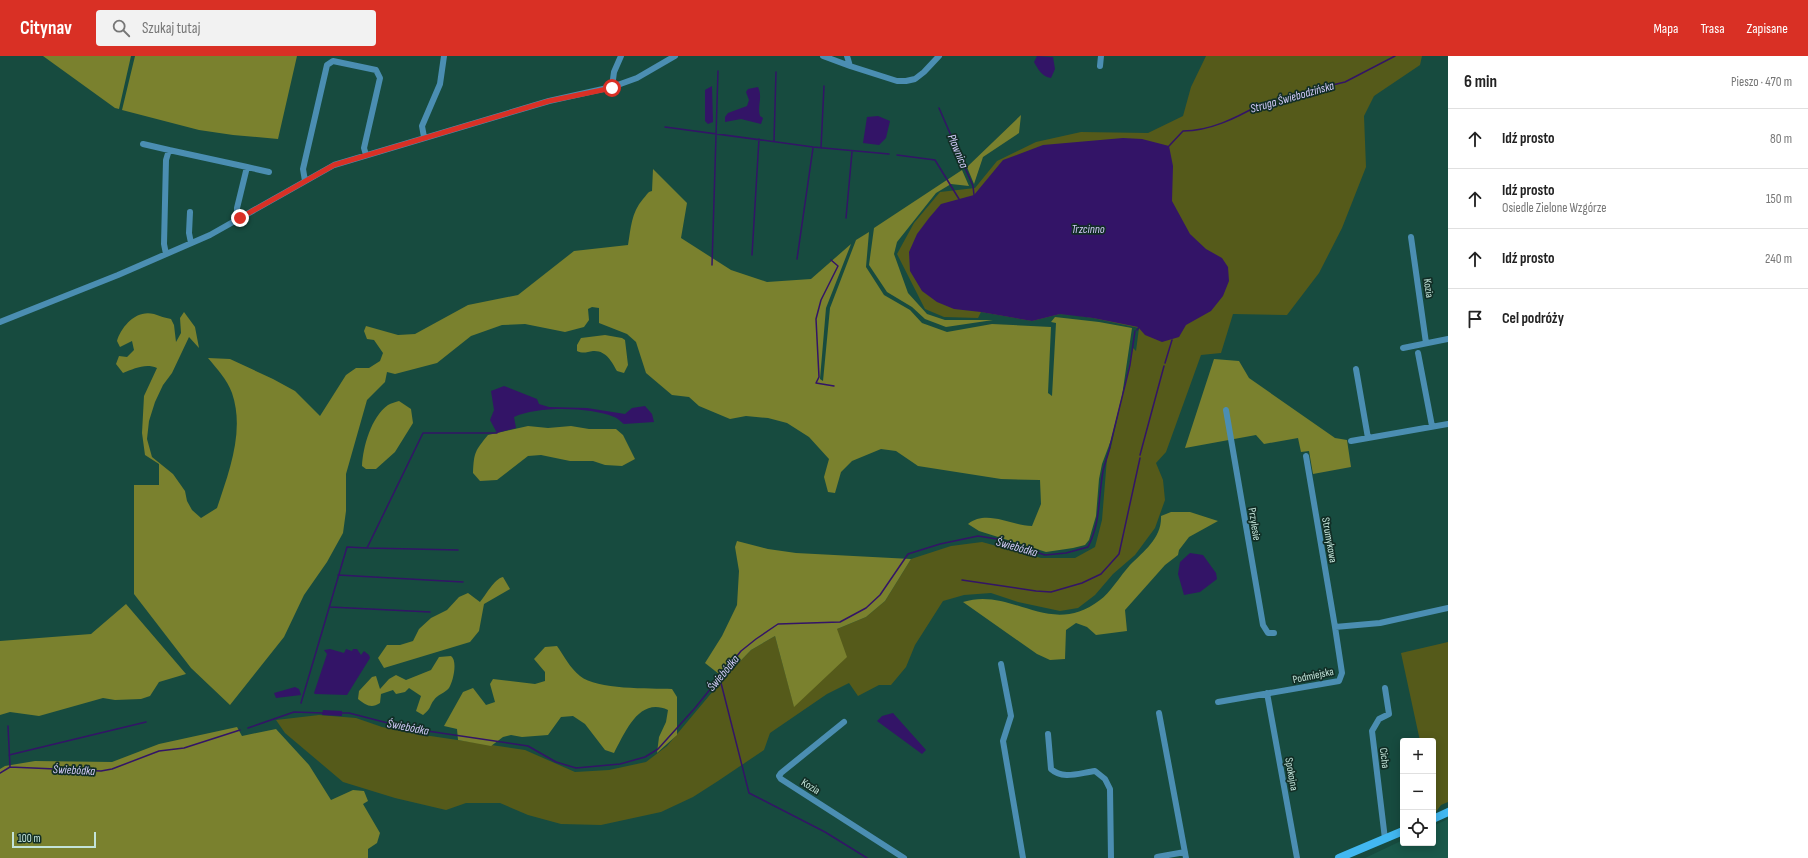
<!DOCTYPE html>
<html lang="pl">
<head>
<meta charset="utf-8">
<style>
  body { margin:0; font-family:"Sofia Sans Condensed",sans-serif; background:#f2f2f2; color:#222 }
  .controls { position:absolute; right:12px; bottom:12px; display:grid; overflow:hidden; border-radius:4px; box-shadow:0 2px 10px #0003 }
  .controls button { width:36px; height:36px; display:grid; place-items:center; padding:0; border:0; border-bottom:1px solid #e0e0e0; background:#fff; color:#222; font:20px sans-serif }
  .scale { position:absolute; left:12px; bottom:10px; width:84px; box-sizing:border-box; padding-left:4px; border:2px solid #c3e3d9; border-top:0; font-size:11px; line-height:14px; white-space:nowrap; color:#c3e3d9; -webkit-text-stroke:3px #122e26; paint-order:stroke }
  .stop { position:absolute; width:12px; height:12px; margin:-9px; border:3px solid #d93025; border-radius:50%; background:#fff }
  .stop.end { background:#d93025; border-color:#fff; box-shadow:0 1px 4px #0008 }
  .list { margin:0; padding:0; list-style:none }
  h2 { display:flex; justify-content:space-between; align-items:center; height:52px; margin:0; padding:0 16px; font-size:17px }
  h2 small { font-size:13px; font-weight:400; color:#767676 }
  .list li { display:grid; grid-template-columns:26px 1fr auto; gap:12px; align-items:center; box-sizing:border-box; height:60px; padding:0 16px; border-top:1px solid #e0e0e0 }
  .list b { display:block; font-size:15px; white-space:nowrap }
  .list p { margin:0; font-size:13px; white-space:nowrap; color:#767676 }
  .list em { font-size:13px; font-style:normal; color:#767676 }
  .icon { flex:none; width:22px; height:22px; fill:none; stroke:currentColor; stroke-width:2; stroke-linecap:round; stroke-linejoin:round }
  .map { position:relative; flex:none; width:1448px; height:802px; overflow:hidden }
  header { display:flex; align-items:center; gap:24px; box-sizing:border-box; height:56px; padding:0 20px; background:#d93025; color:#fff }
  header strong { font-size:19px }
  nav { display:flex; gap:22px; margin-inline-start:auto; font-size:14px }
  .search { width:280px; height:36px; background:#f2f2f2; display:flex; align-items:center; gap:10px; box-sizing:border-box; padding:0 14px; border-radius:4px; color:#767676; font-size:15px }
  main { display:flex }
  aside { flex:1; background:#fff }
  .map>svg:first-child { display:block }
  .built { fill:#1a584a }
  .green { fill:#555a1a }
  .forest { fill:#7a812e }
  .water { fill:#331467 }
  .lines { fill:none; stroke-linecap:round; stroke-linejoin:round }
  .stream { stroke:#331467; stroke-width:1.5 }
  .street { stroke:#4b8eb2; stroke-width:6 }
  .secondary { stroke:#42b8f1; stroke-width:8 }
  .route { stroke:#d93025; stroke-width:5 }
  .labels { text-anchor:middle; stroke-width:3.5; stroke-linejoin:round; paint-order:stroke }
  .street-label { font-size:11px; fill:#c3e3d9; stroke:#122e26 }
  .water-label { font-size:12px; font-style:italic; fill:#d5ccfb; stroke:#122e26 }
</style>
</head>
<body>
<header>
<strong>Citynav</strong>
<div class="search"><svg class="icon" aria-label="search" viewBox="0 0 24 24"><circle cx="10" cy="10" r="6"/><path d="M15 15l6 6"/></svg>Szukaj tutaj</div>
<nav><a>Mapa</a><a>Trasa</a><a>Zapisane</a></nav>
</header>
<main>
<div class="map">
<svg width="1448" height="802" viewBox="0 0 1448 802">
  <rect width="100%" height="100%" fill="#174b3f"/>
  <!-- built -->
  <path class="built" d="M1448,763V802H1365L1403,784V787H1433V770Z"/>
  <!-- green -->
  <path class="green" d="M1206,0H1422L1420,9L1374,40L1364,60L1366,111L1342,172L1319,217L1287,259L1233,258L1221,297L1201,299L1166,396L1156,407L1163,424L1165,444L1155,472L1135,499L1113,518L1095,539L1078,552L1060,555L1018,546L991,537L964,539L943,545L915,589L906,611L891,629H879L858,640L849,627L827,638L770,677L764,694L718,725L693,741L661,756L601,769L561,768L528,759L500,747H466L446,754L395,742L343,726L285,677L276,664L319,659L356,662L382,671L417,678L525,694L575,716L609,714L646,706L667,690L724,622L751,594L775,580L794,650L837,573L866,561L885,545L911,503L951,490L982,486L1041,502H1075L1095,491L1102,464L1107,402L1111,391L1133,292L1136,295L1139,272L1093,262L1021,251L1073,260L1060,258L1032,265L981,256L978,262L944,261L925,253L897,198L914,167L940,136L975,132L997,105L1036,86L1081,76L1148,77L1183,60L1191,31Z
    M1448,586V746L1441,749L1435,757L1433,743V685H1420L1401,597Z"/>
  <!-- forest -->
  <path class="forest" d="M43,0H131L119,53L115,52Z
    M135,0H297L278,83L233,79L199,74L122,54Z
    M1021,59L1019,77L983,101L974,128L967,111Z
    M653,113L687,147L681,182L731,214L767,226L811,223L851,188L826,252L820,323L823,325L830,252L856,184L869,176L866,211L884,239L910,254L922,267L947,276L992,268L1051,271L1048,337L1052,340L1056,267L1051,266L1055,261L1099,266L1132,272L1122,340L1111,384L1102,408L1099,423L1096,460L1089,484L1085,489L1073,492L1046,496L979,475L968,468C987,453 1012,470 1032,470L1041,448L1040,424L1001,423L918,410L896,395L881,393L852,405L841,416L835,437L828,436L824,421L829,403L809,381L787,367L768,362L746,360L730,363L699,350L689,341L672,339L646,317L636,286L627,278L599,267V252L592,251L588,253L589,264L584,271L565,276L525,268L502,269L471,280L437,307L395,318L387,316L385,326L367,344L346,418V455L343,477L327,506L304,539L284,581L230,649L191,612L134,538V429H159V408L145,399L142,377L144,340L157,312C145,307 134,313 123,317L116,308L119,300L127,301L134,294L132,285L120,291L117,285C121,271 136,253 154,258C160,260 165,262 171,263L174,269L176,286L181,277L180,262L184,256L195,271L199,292L189,281L172,317L163,329L155,346L149,365L147,383L152,401L173,418L185,435L187,445L192,454L201,462L217,452C229,416 245,375 232,337C227,323 217,313 208,302L230,303L273,323L295,335L320,360L346,319L356,312H369L380,305L383,297L374,284L367,283L364,275L366,270L398,279L415,278L468,249L518,239L574,195L628,189C631,172 631,157 643,143C647,139 647,136 652,135Z
    M962,114L969,130L951,128L936,137L897,186L894,198L908,237L927,258L945,264H993L946,271L925,263L912,251L887,236L869,209L874,172Z
    M605,279L622,282L625,284L628,309L624,317L617,315C612,306 606,294 593,295C587,296 583,298 577,295V289L581,282Z
    M1214,303L1239,305L1249,322L1335,382L1347,384L1351,411L1313,418L1309,395L1301,396L1298,382L1264,388L1256,379L1185,392Z
    M399,345L411,353L413,367L395,396L376,413H366L362,410C363,391 371,361 388,349C391,347 396,346 399,345Z
    M528,370L548,372L571,370L589,373H616L623,379L635,403L622,410L605,409L593,405H570L541,399L528,400L497,424L480,425L473,417C474,396 475,395 488,379Z
    M1171,456H1190L1218,465L1189,481L1179,494L1178,499L1165,509L1125,554L1127,575L1096,579L1087,571L1076,567L1066,574L1065,603L1050,604L1037,598L963,546C1012,530 1049,583 1100,544C1109,538 1121,519 1130,509C1144,495 1162,482 1161,460Z
    M737,485L768,493L796,497L911,503L885,545L866,561L837,573L847,601L794,651L775,580L751,594L724,622L705,607L722,580L737,549L739,515L735,491Z
    M503,521L510,533L484,548L479,575L470,586L384,612L378,602L387,589H400L413,585L419,573L431,562L447,554L459,541L468,537L480,546C486,539 494,523 503,521Z
    M126,548L186,618L159,626L150,640L141,643L115,644L103,642L39,660L10,656L0,659V585L91,578Z
    M557,590C564,600 570,612 580,620C597,634 649,632 672,633L677,641V679L657,697L659,681L666,666L668,654C639,641 626,675 614,697L605,694L585,668L573,660L561,661L548,679L522,681L511,679L503,681L491,690L458,684L457,673L444,670L463,636L473,632L486,649L495,646L490,628L493,623L535,628L545,625V616L534,603L545,591Z
    M451,600C458,605 453,626 449,632C445,637 437,639 434,644C429,650 432,652 423,659L416,655L421,640L409,632L405,636L396,638L393,634L381,638L380,647C371,653 366,649 358,643L359,635L372,621L376,620L380,633L389,623L396,619L406,624L431,614L439,601Z
    M237,671L242,680L276,673L309,709L331,744L353,734L364,735L368,745L363,748L380,777L377,787L368,793V802H0V713L5,710L35,705L112,706L159,688Z"/>
  <!-- water -->
  <path class="water" d="M1037,0L1053,1L1055,13L1051,22C1042,21 1038,13 1034,6Z
    M712,30L713,66L708,68L705,65V34Z
    M758,31C763,41 757,50 760,60L763,62L761,68L741,63L725,66V61L728,57L747,50L749,44L746,36L748,33Z
    M878,60L890,65L886,82L879,89L863,87L867,61Z
    M1123,82L1142,83L1169,90L1173,110L1172,145L1190,178L1206,193L1222,202L1228,211L1229,225L1223,240L1211,255L1186,269L1179,281L1162,286L1145,279L1138,271L1093,262L1060,258L1032,265L981,256L954,253L937,246L922,235L910,215L909,196L917,178L929,162L941,148L974,139L1003,104L1043,89Z
    M504,330L537,343L539,348L549,351L587,352L625,358L632,352L645,350L652,358L654,366L624,368C621,366 618,362 614,361C590,351 538,350 514,361L516,372L497,377L490,364L494,354L491,335Z
    M1190,497L1203,499L1216,517L1217,523L1200,536L1184,539L1178,518L1180,506Z
    M330,593L344,597L346,593L352,595L353,593H357L361,599L364,595L369,599L370,602L347,639L315,638L314,637L327,598L324,594Z
    M295,631L299,633L301,639L276,642L274,637Z
    M323,654L342,655V660L322,659Z
    M893,657L926,694L922,698L877,665L882,660Z"/>
  <g class="lines">
    <!-- stream -->
    <path class="stream" d="M939,52L973,130L974,139
      M665,71L813,91L889,98
      M774,85L776,16
      M1169,90L1183,75C1210,75 1236,62 1259,49L1269,51L1320,32L1345,26L1395,0
      M821,92L824,30
      M897,99L935,104L959,143
      M846,162L852,96
      M752,199L759,83
      M797,203L813,92
      M831,204L838,210L821,244L816,263L819,321L816,327L834,330
      M712,209L718,15
      M1137,274L1139,271
      M1165,307L1172,284
      M1110,390L1130,309L1135,275
      M1140,399L1164,310
      M368,492L458,494
      M338,519L463,526
      M962,524L1036,535L1051,536L1082,527L1101,518L1119,498L1140,402
      M330,551L430,556
      M720,623L749,737L825,776L867,802
      M301,647L347,491L367,492L423,377H497
      M341,657H349L407,672L528,690L556,706L576,712L620,708L645,701L658,693L695,652L741,595L756,583L778,568L840,566L866,552L880,539L908,498L940,488L978,480L997,483L1045,499L1066,497L1088,491C1101,465 1098,443 1103,415C1105,407 1108,399 1110,391
      M8,670L10,711
      M248,672L294,656L323,657
      M9,699L146,666
      M0,717L10,711L101,715L112,713L159,695L184,692L240,674"/>
    <!-- street -->
    <path class="street" d="M823,0L850,10
      M847,0L850,10L897,25H906L915,23L924,16L939,0
      M1100,10L1101,0
      M612,31L614,16L621,0
      M424,81L422,70L440,28L444,0
      M143,88L169,94L166,104L164,188L166,198
      M169,94L247,111L237,152V156L240,162
      M247,111L269,116
      M305,125L303,113L327,9L333,5L376,14L380,22L364,92L366,99
      M190,156L189,177L191,187
      M1411,181L1426,287
      M0,266L118,219L210,179L334,109L549,45L612,31L637,22L675,0
      M1403,292L1448,283
      M1418,297L1432,370
      M1356,313L1368,382
      M1226,354L1263,569L1268,577H1274
      M1351,385L1448,368
      M1306,400L1335,571
      M1001,608L1011,660L1003,685L1023,802
      M1267,637L1297,802
      M1218,646L1339,625L1342,617L1335,571L1380,567L1448,552
      M1159,657L1186,802
      M844,666L781,717L779,720L781,723L904,802
      M1048,678L1051,713C1063,724 1079,717 1095,715L1105,723L1110,733L1111,802
      M1385,783L1372,675L1379,663L1389,658L1385,632
      M1157,801L1185,796"/>
    <!-- secondary -->
    <path class="secondary" d="M1433,763L1448,756
      M1339,802L1403,775"/>
  </g>
  <g class="lines">
    <!-- route -->
    <path class="route" d="M240,162L334,109L549,45L612,32"/>
  </g>
  <g class="labels">
    <!-- street labels -->
    <g class="street-label">
      <text transform="translate(1429 232) rotate(82)" y="4">Kozia</text>
      <text transform="translate(1255 468) rotate(81)" y="4">Przylesie</text>
      <text transform="translate(1330 484) rotate(80)" y="4">Strumykowa</text>
      <text transform="translate(1313 619) rotate(-12)" y="4">Podmiejska</text>
      <text transform="translate(1385 702) rotate(83)" y="4">Cicha</text>
      <text transform="translate(1292 718) rotate(80)" y="4">Spokojna</text>
      <text transform="translate(811 730) rotate(32)" y="4">Kozia</text>
    </g>
    <!-- water labels -->
    <g class="water-label">
      <text transform="translate(1292 41) rotate(-16)" y="4">Struga Świebodzińska</text>
      <text transform="translate(958 95) rotate(67)" y="4">Pławnica</text>
      <text x="1088" y="177">Trzcinno</text>
      <text transform="translate(1017 491) rotate(16)" y="4">Świebódka</text>
      <text transform="translate(723 617) rotate(-50)" y="4">Świebódka</text>
      <text transform="translate(408 671) rotate(11)" y="4">Świebódka</text>
      <text transform="translate(74 714) rotate(3)" y="4">Świebódka</text>
    </g>
  </g>
</svg>
<div class="controls">
<button>+</button>
<button>−</button>
<button><svg class="icon" aria-label="locate" viewBox="0 0 24 24"><circle cx="12" cy="12" r="6"/><path d="M12 2v4M12 18v4M2 12h4M18 12h4"/></svg></button>
</div>
<div class="scale">100 m</div>
<div class="stop" style="left:612px;top:32px"></div>
<div class="stop end" style="left:240px;top:162px"></div>
</div>
<aside>
<h2>6 min<small>Pieszo · 470 m</small></h2>
<ul class="list">
<li><svg class="icon" aria-label="ahead" viewBox="0 0 24 24"><path d="M12 20V5M6 11l6-6 6 6"/></svg><div><b>Idź prosto</b></div><em>80 m</em></li>
<li><svg class="icon" aria-label="ahead" viewBox="0 0 24 24"><path d="M12 20V5M6 11l6-6 6 6"/></svg><div><b>Idź prosto</b><p>Osiedle Zielone Wzgórze</p></div><em>150 m</em></li>
<li><svg class="icon" aria-label="ahead" viewBox="0 0 24 24"><path d="M12 20V5M6 11l6-6 6 6"/></svg><div><b>Idź prosto</b></div><em>240 m</em></li>
<li><svg class="icon" aria-label="arrive" viewBox="0 0 24 24"><path d="M6 21V4h12l-3 4 3 4H6"/></svg><div><b>Cel podróży</b></div></li>
</ul>
</aside>
</main>
</body>
</html>
